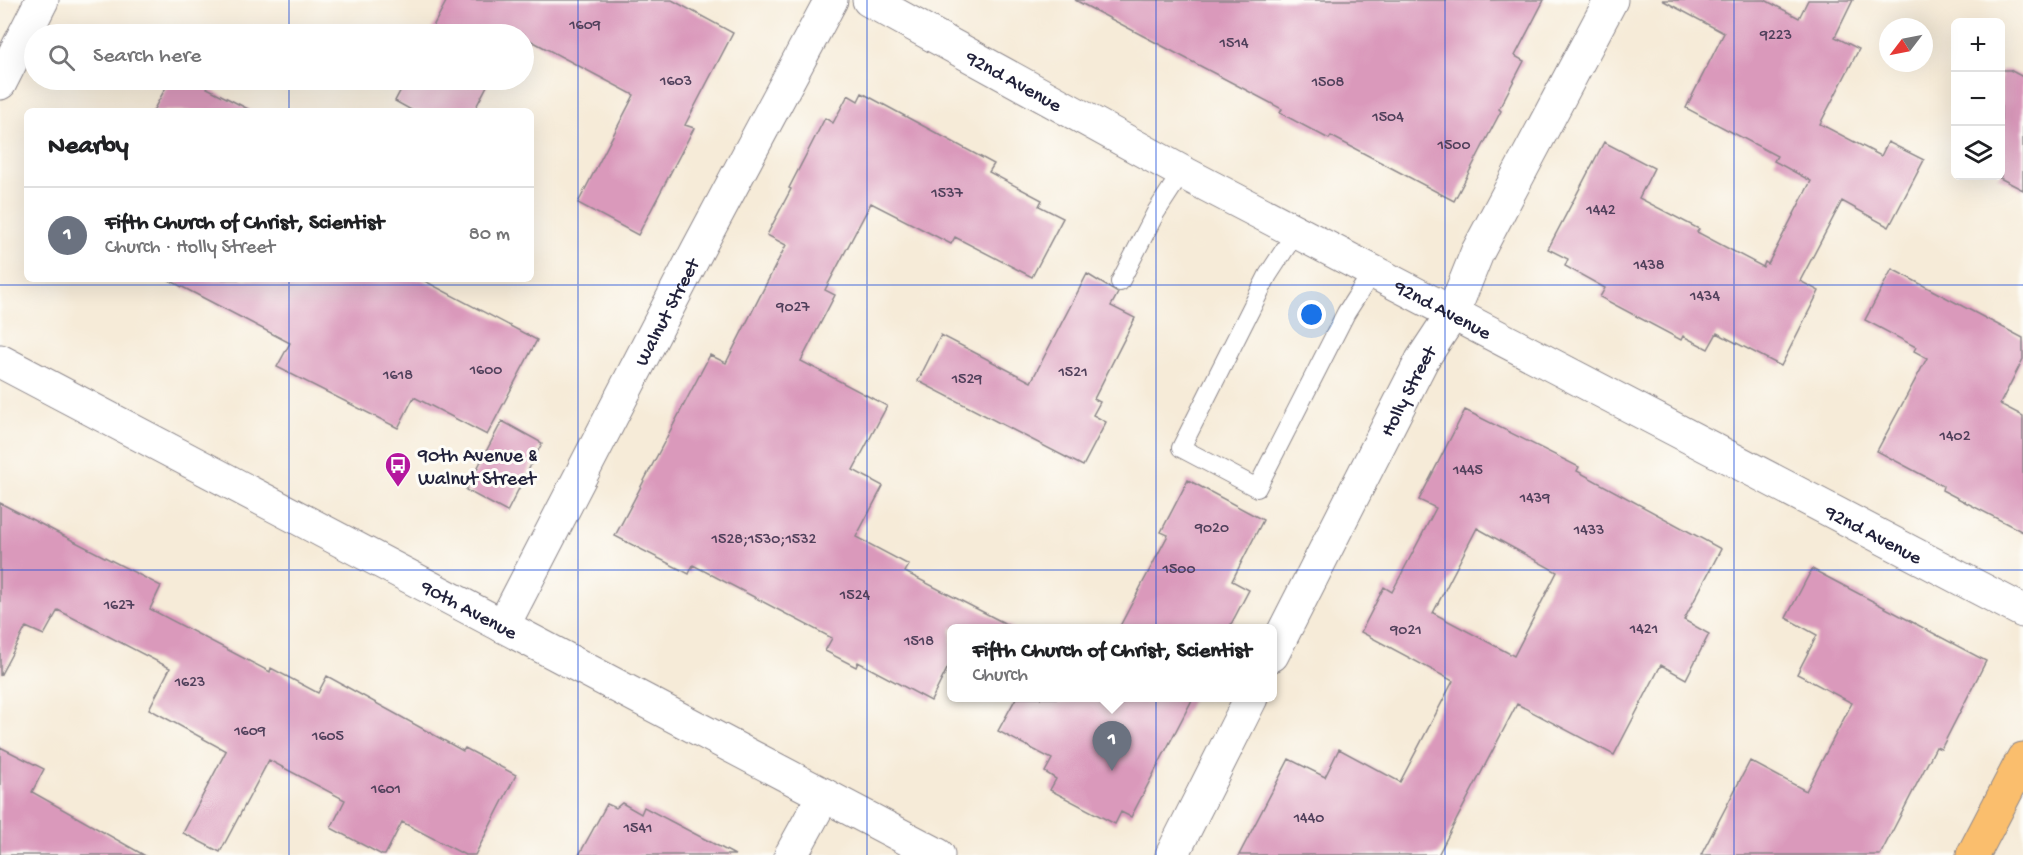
<!DOCTYPE html>
<html lang="en">
<head>
<meta charset="utf-8">
<style>
  body { margin:0; font-family:"Gochi Hand",sans-serif; background:#f6f6f6; color:#202124 }
  .controls { position:absolute; right:18px; top:18px; display:grid; overflow:hidden; border-radius:9px; box-shadow:0 6px 24px #0002 }
  .controls button { width:54px; height:54px; display:grid; place-items:center; padding:0; border:0; border-bottom:2px solid #e0e0e0; background:#fff; color:#202124; font:30px sans-serif }
  .compass { position:absolute; left:1879px; top:18px; width:54px; height:54px; border-radius:50%; background:#fff; box-shadow:0 6px 24px #0002; rotate:238deg }
  .you { position:absolute; left:1312px; top:315px; width:21px; height:21px; margin:-15px; border:4px solid #fff; border-radius:50%; background:#1a73e8; box-shadow:0 0 0 9px #1a73e833 }
  .badge { display:grid; place-items:center; width:39px; height:39px; border-radius:50%; background:#b5179e; color:#fff; font-size:20px; font-weight:700 }
  .pin { position:absolute; translate:-50% -50px; filter:drop-shadow(0 2px 3px #0008) }
  .pin::after { content:''; position:absolute; top:32px; width:21px; height:18px; background:inherit; clip-path:polygon(0 0,100% 0,50% 100%) }
  .popup { position:absolute; left:947px; top:624px; width:330px; height:78px; box-sizing:border-box; display:grid; place-content:center; border-radius:9px; background:#fff; filter:drop-shadow(0 2px 4px #0005); font-size:20px; white-space:nowrap; color:#757577 }
  .popup b { font-size:22px; color:#202124 }
  .popup::after { content:''; position:absolute; left:50%; top:100%; margin-left:-12px; border:12px solid transparent; border-top-color:#fff }
  .list { margin:0; padding:0; list-style:none }
  h2 { display:flex; justify-content:space-between; align-items:center; height:78px; margin:0; padding:0 24px; font-size:26px }
  h2 small { font-size:20px; font-weight:400; color:#757577 }
  .list li { display:grid; grid-template-columns:39px 1fr auto; gap:18px; align-items:center; box-sizing:border-box; height:96px; padding:0 24px; border-top:2px solid #e0e0e0 }
  .list b { display:block; font-size:22px; white-space:nowrap }
  .list p { margin:0; font-size:20px; white-space:nowrap; color:#757577 }
  .list em { font-size:20px; font-style:normal; color:#757577 }
  .icon { flex:none; width:33px; height:33px; fill:none; stroke:currentColor; stroke-width:2; stroke-linecap:round; stroke-linejoin:round }
  .map { position:relative; flex:none; width:2023px; height:855px; overflow:hidden }
  .search { position:absolute; background:#fff; box-shadow:0 6px 24px #0002; left:24px; top:24px; width:510px; height:66px; display:flex; align-items:center; gap:15px; box-sizing:border-box; padding:0 21px; border-radius:33px; color:#757577; font-size:22px }
  .panel { position:absolute; background:#fff; box-shadow:0 6px 24px #0002; left:24px; top:108px; width:510px; height:174px; border-radius:9px }
  .map>svg:first-child { display:block }
  .building { fill:#da99bb; fill-rule:evenodd }
  .lines { fill:none; stroke-linecap:round; stroke-linejoin:round }
  .service-casing { stroke:#8c868a; stroke-width:20 }
  .minor-casing { stroke:#8c868a; stroke-width:35 }
  .tertiary-casing { stroke:#8c868a; stroke-width:35 }
  .primary-casing { stroke:#8c868a; stroke-width:35 }
  .service { stroke:#fff; stroke-width:18 }
  .minor { stroke:#fff; stroke-width:33 }
  .tertiary { stroke:#fff; stroke-width:33 }
  .primary { stroke:#fabe6d; stroke-width:33 }
  .grid { fill:none; stroke:#1d4ed8; stroke-width:1.5; stroke-opacity:0.55 }
  .labels { text-anchor:middle; stroke-width:6; stroke-linejoin:round; paint-order:stroke }
  .number-label { font-size:16px; fill:#50405b }
  .street-label { font-size:20px; fill:#22223b; stroke:#fdfcf7 }
  .poi-label { font-size:20px; fill:#22223b; stroke:#fdfcf7; text-anchor:start }
</style>
</head>
<body>
<div class="map">
<svg width="2023" height="855" viewBox="0 0 2023 855">
  <rect width="100%" height="100%" fill="#fdfcf7"/>
  <filter id="ink" filterUnits="userSpaceOnUse"><feTurbulence type="fractalNoise" baseFrequency=".0167" numOctaves="2"/><feDisplacementMap in="SourceGraphic" scale="12" xChannelSelector="R" yChannelSelector="G"/><feConvolveMatrix kernelMatrix="1 2 1 2 8 2 1 2 1" color-interpolation-filters="sRGB"/></filter>
  <filter id="wash" filterUnits="userSpaceOnUse"><feTurbulence type="fractalNoise" baseFrequency=".008" numOctaves="4" result="noise"/><feDisplacementMap in="SourceGraphic" scale="24" xChannelSelector="R" yChannelSelector="G"/><feGaussianBlur stdDeviation="1.35" result="paint"/><feColorMatrix in="noise" values="0 0 0 0 0 0 0 0 0 0 0 0 0 0 0 0 0 1.4 0 .05"/><feComposite in="paint" operator="in"/></filter>
  <g filter="url(#wash)">
    <rect width="100%" height="100%" fill="#f6ebd8"/>
    <g id="blocks">
      <!-- building -->
      <path class="building" d="M447,0H672L733,33L685,125L694,128L638,235L578,203L634,95L524,37V34L515,33L514,34H429Z
        M1075,0H1544L1515,56L1524,61L1499,109L1501,111L1454,201L1331,136L1329,139L1280,113L1282,109Z
        M1662,0H1765L1799,18L1808,0H1853L1835,37L1859,49L1820,124L1881,156L1888,142L1924,160L1889,227L1842,201L1800,281L1819,291L1781,366L1717,333L1708,349L1683,336L1681,340L1600,297L1605,288L1565,266L1568,259L1548,249L1604,142L1654,168L1639,198L1699,229L1697,232L1763,267L1765,262L1768,264L1811,181L1774,161L1777,156L1686,108L1724,33Z
        M2001,70H2010L2023,77V190L1996,176H2001Z
        M170,80H212L207,88L252,111H153Z
        M406,80H490L474,111H413L395,101Z
        M862,93L994,164L989,172L1042,200L1039,206L1063,218L1032,277L955,237L951,244L871,203L825,290L835,295L801,361L887,406L853,470L883,486L856,537L909,565L905,572L1014,628H951V661L931,701L858,662L856,667L825,651L832,638L693,565L689,574L615,536L710,355L726,363L786,245L767,235L791,189L789,188L825,118L833,123L848,95L858,101Z
        M1892,269L2023,338V359L2000,404L2023,416V532L1942,490L1943,486L1877,451L1927,358L1914,351L1916,347L1865,320Z
        M1087,274L1118,293L1111,306L1135,318L1094,399L1100,402L1093,415L1106,422L1083,466L918,381L941,335L1031,382Z
        M167,279H421L537,340L487,435L414,397L398,428L277,367L290,343Z
        M1465,410L1579,467L1577,471L1721,549L1684,620L1709,634L1686,679L1661,665L1614,755L1517,704L1438,855H1239L1289,759L1325,777L1339,749L1400,782L1453,681L1361,632L1384,587L1392,592L1436,508L1419,500ZM1477,528L1557,572L1514,656L1433,613Z
        M502,421L542,443L507,512L466,490Z
        M1188,480L1263,520L1232,581L1249,590L1229,628H1119L1168,535L1161,532Z
        M0,503L161,586L150,609L270,672L271,668L318,693L327,676L463,751L465,748L516,775L475,855H465L402,822L385,855H382L331,828L345,800L269,760L220,852L183,833L226,751L149,709L170,668L58,610L44,635L26,627L0,676Z
        M1812,569L1986,661L1941,749L1936,747L1880,855H1701L1750,761L1806,791L1852,703L1797,674L1817,635L1786,618Z
        M1016,698H1193L1131,817L1121,812L1115,824L1050,790L1056,779L1045,772L1052,759L998,731Z
        M0,747L44,769L32,792L144,855H0Z
        M622,803L641,814L644,807L735,855H579L607,804L616,808Z"/>
    </g>
  </g>
  <g filter="url(#ink)">
    <use href="#blocks" fill-opacity="0" stroke="#8c868a" stroke-width="1.5"/>
    <g class="lines">
      <!-- service casing -->
      <g class="service-casing">
        <path id="service" d="M1296,232L1268,275L1181,448L1257,488L1346,313L1373,271
          M1120,282L1156,212L1182,172"/>
      </g>
      <!-- minor casing -->
      <g class="minor-casing">
        <g id="minor">
          <path id="s1" d="M869,0L1182,172L2023,611"/>
          <path d="M0,83L42,0"/>
          <path id="s2" d="M503,626L698,249L831,0"/>
          <path id="s3" d="M1272,655L1422,360L1453,313L1477,253L1611,0"/>
          <path d="M791,855L824,795"/>
          <path d="M1172,855L1251,698"/>
        </g>
      </g>
      <!-- tertiary casing -->
      <g class="tertiary-casing">
        <g id="tertiary">
          <path id="s4" d="M0,361L938,855"/>
        </g>
      </g>
      <!-- primary casing -->
      <g class="primary-casing">
        <path id="primary" d="M1973,855L2023,759"/>
      </g>
      <!-- service -->
      <use href="#service" class="service"/>
      <!-- minor -->
      <use href="#minor" class="minor"/>
      <!-- tertiary -->
      <use href="#tertiary" class="tertiary"/>
      <!-- primary -->
      <use href="#primary" class="primary"/>
    </g>
  </g>
  <!-- grid -->
  <path class="grid" d="M289,0V34M578,0V855M867,0V855M1156,0V855M1445,0V855M1734,0V855M289,80V111M289,279V855M0,285H2023M0,570H2023"/>
  <!-- icons -->
  <defs>
    <g id="bus-pin" transform="scale(1.35)"><path d="M0 17L-7.5 6A9.5 9.5 0 1 1 7.5 6Z" fill="#b5179e" stroke="#fdfcf7"/><path d="M-5-6H5V4H4V6H2V4H-2V6H-4V4H-5ZM-3.5-4V0h7V-4ZM-3.5 1.2v1.5H-2V1.2ZM2 1.2v1.5H3.5V1.2Z" fill="#fff"/></g>
  </defs>
  <g fill-rule="evenodd">
    <use href="#bus-pin" x="398" y="465"/>
  </g>
  <g class="labels">
    <!-- number labels -->
    <g class="number-label">
      <text x="585" y="29">1609</text>
      <text x="1776" y="39">9223</text>
      <text x="1234" y="47">1514</text>
      <text x="676" y="85">1603</text>
      <text x="1328" y="86">1508</text>
      <text x="1388" y="121">1504</text>
      <text x="1454" y="149">1500</text>
      <text x="947" y="197">1537</text>
      <text x="1601" y="214">1442</text>
      <text x="1649" y="269">1438</text>
      <text x="1705" y="300">1434</text>
      <text x="793" y="311">9027</text>
      <text x="486" y="374">1600</text>
      <text x="1073" y="376">1521</text>
      <text x="398" y="379">1618</text>
      <text x="967" y="383">1529</text>
      <text x="1955" y="440">1402</text>
      <text x="1468" y="474">1445</text>
      <text x="1535" y="502">1439</text>
      <text x="1212" y="532">9020</text>
      <text x="1589" y="534">1433</text>
      <text x="764" y="543">1528;1530;1532</text>
      <text x="1179" y="573">1500</text>
      <text x="855" y="599">1524</text>
      <text x="119" y="609">1627</text>
      <text x="1644" y="633">1421</text>
      <text x="1406" y="634">9021</text>
      <text x="919" y="645">1518</text>
      <text x="190" y="686">1623</text>
      <text x="250" y="735">1609</text>
      <text x="328" y="740">1605</text>
      <text x="386" y="793">1601</text>
      <text x="1309" y="822">1440</text>
      <text x="638" y="832">1541</text>
    </g>
    <!-- street labels -->
    <g class="street-label">
      <text dy="7" stroke="none"><textPath href="#s1" startOffset="166">92nd Avenue</textPath></text>
      <text dy="7" stroke="none"><textPath href="#s1" startOffset="652">92nd Avenue</textPath></text>
      <text dy="7" stroke="none"><textPath href="#s2" startOffset="354">Walnut Street</textPath></text>
      <text dy="7" stroke="none"><textPath href="#s3" startOffset="297">Holly Street</textPath></text>
      <text dy="7" stroke="none"><textPath href="#s1" startOffset="1138">92nd Avenue</textPath></text>
      <text dy="7" stroke="none"><textPath href="#s4" startOffset="531">90th Avenue</textPath></text>
    </g>
    <!-- poi labels -->
    <g class="poi-label">
      <text x="418" y="461">90th Avenue &amp;<tspan x="418" dy="23">Walnut Street</tspan></text>
    </g>
  </g>
</svg>
<div class="controls">
<button>+</button>
<button>−</button>
<button><svg class="icon" aria-label="layers" viewBox="0 0 24 24"><path d="M12 4l9 5-9 5-9-5zM3 14l9 5 9-5"/></svg></button>
</div>
<svg class="compass" viewBox="-18 -18 36 36"><path d="M0-13l5 13h-10z" fill="#e53935"/><path d="M0 13l5-13h-10z" fill="#757577"/></svg>
<div class="you"></div>
<div class="pin badge" style="left:1112px;top:771px;background:#6b7280">1</div>
<div class="popup"><b>Fifth Church of Christ, Scientist</b>Church</div>
<div class="search"><svg class="icon" aria-label="search" viewBox="0 0 24 24"><circle cx="10" cy="10" r="6"/><path d="M15 15l6 6"/></svg>Search here</div>
<section class="panel">
<h2>Nearby<small></small></h2>
<ul class="list">
<li><span class="badge" style="background:#6b7280">1</span><div><b>Fifth Church of Christ, Scientist</b><p>Church · Holly Street</p></div><em>80 m</em></li>
</ul>
</section>
</div>
</body>
</html>
